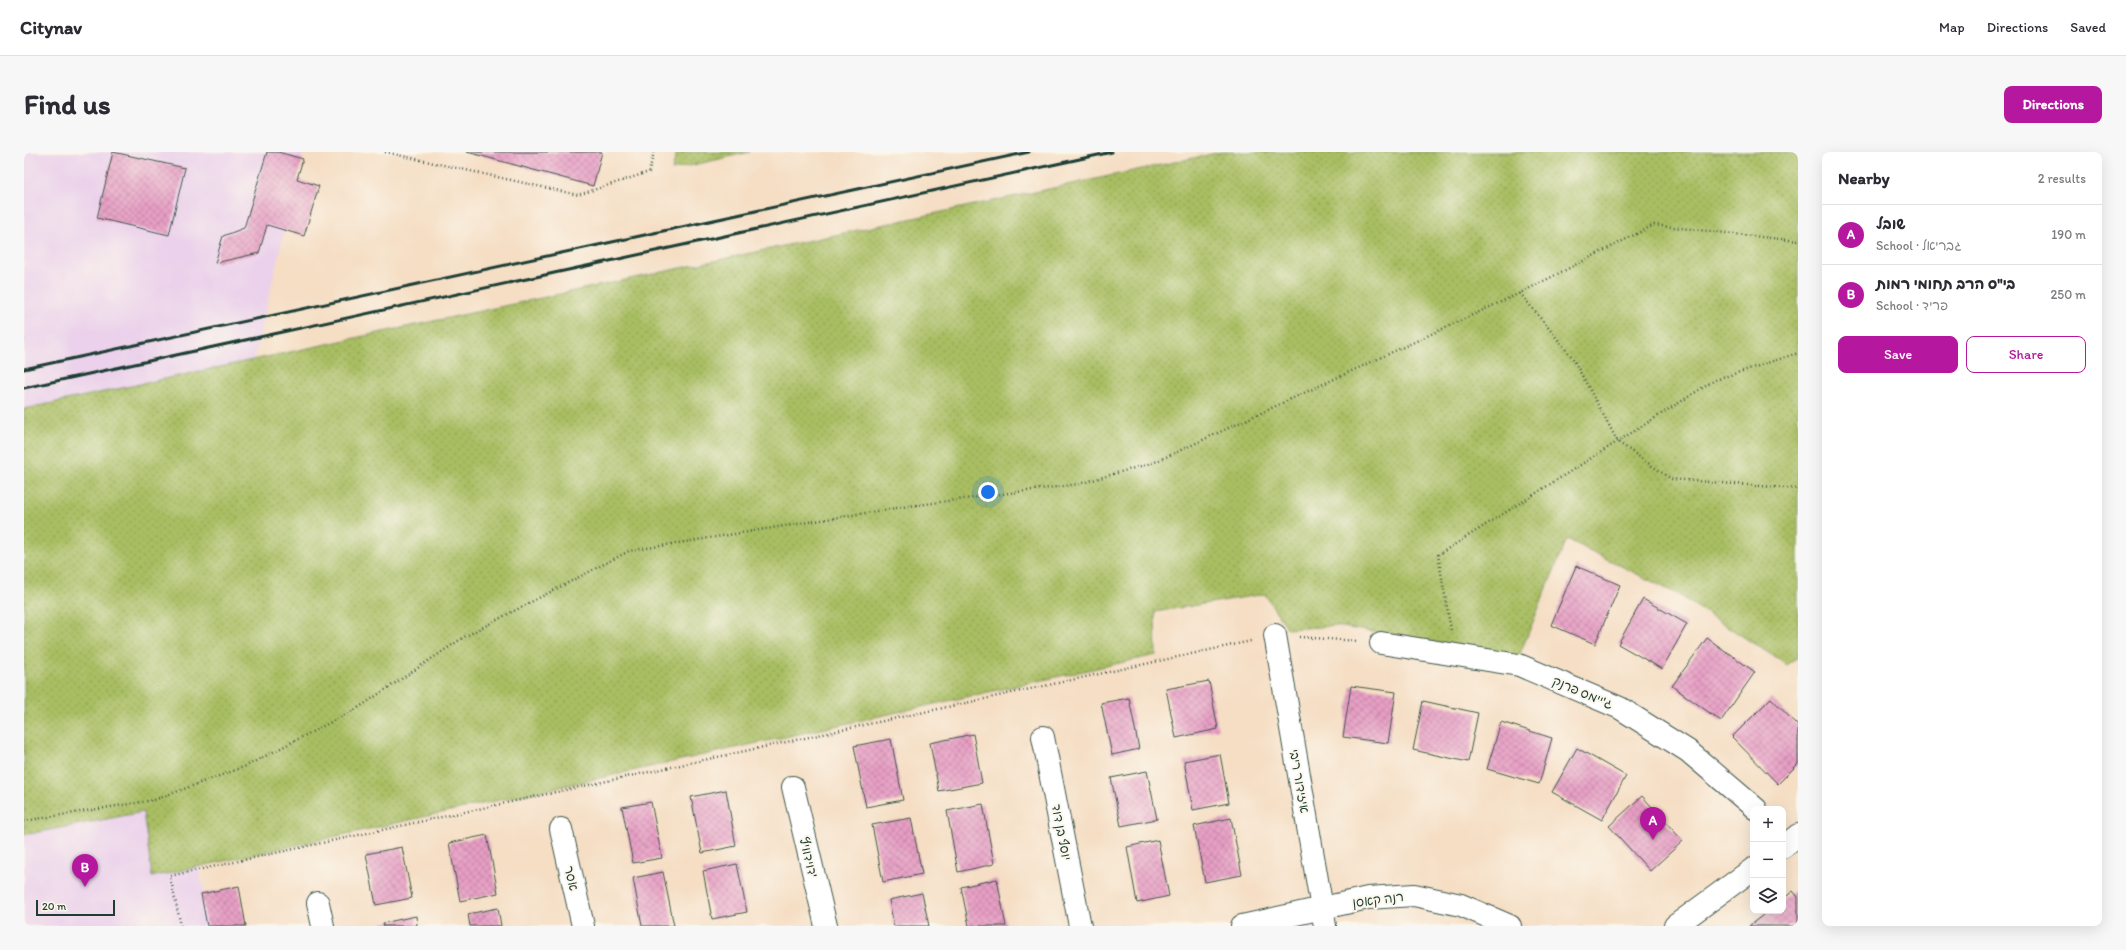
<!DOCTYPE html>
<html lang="en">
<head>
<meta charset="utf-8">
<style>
  body { margin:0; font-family:Itim,"Playpen Sans Hebrew",sans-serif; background:#f7f7f7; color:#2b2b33 }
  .controls { position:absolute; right:12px; bottom:12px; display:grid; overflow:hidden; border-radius:8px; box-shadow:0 4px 16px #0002 }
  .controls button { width:36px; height:36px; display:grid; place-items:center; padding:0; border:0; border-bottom:1px solid #e1e1e2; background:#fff; color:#2b2b33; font:20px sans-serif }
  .scale { position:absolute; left:12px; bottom:10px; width:79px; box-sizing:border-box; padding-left:4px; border:2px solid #1f3d34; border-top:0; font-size:11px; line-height:14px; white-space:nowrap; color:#1f3d34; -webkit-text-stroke:3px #fbf7ec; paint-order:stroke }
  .you { position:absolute; left:964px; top:340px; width:14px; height:14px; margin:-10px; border:3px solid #fff; border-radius:50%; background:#1a73e8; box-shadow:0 0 0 6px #1a73e833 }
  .badge { display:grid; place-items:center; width:26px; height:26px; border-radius:50%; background:#b5179e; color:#fff; font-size:13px; font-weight:700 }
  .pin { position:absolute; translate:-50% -33px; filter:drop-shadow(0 1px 2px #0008) }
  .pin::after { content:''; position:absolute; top:21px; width:14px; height:12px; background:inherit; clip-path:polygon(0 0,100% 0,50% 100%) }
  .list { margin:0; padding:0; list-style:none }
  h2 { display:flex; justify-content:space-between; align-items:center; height:52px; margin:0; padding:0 16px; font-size:17px }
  h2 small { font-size:13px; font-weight:400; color:#7c7c81 }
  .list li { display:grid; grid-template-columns:26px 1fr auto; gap:12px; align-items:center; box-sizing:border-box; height:60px; padding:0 16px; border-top:1px solid #e1e1e2 }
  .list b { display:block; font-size:15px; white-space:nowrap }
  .list p { margin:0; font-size:13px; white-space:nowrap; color:#7c7c81 }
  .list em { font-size:13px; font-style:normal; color:#7c7c81 }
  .actions { display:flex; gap:8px; padding:12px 16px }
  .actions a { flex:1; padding:9px 0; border:1px solid #b5179e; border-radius:8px; text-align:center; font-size:14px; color:#b5179e }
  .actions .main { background:#b5179e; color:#fff }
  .icon { flex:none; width:22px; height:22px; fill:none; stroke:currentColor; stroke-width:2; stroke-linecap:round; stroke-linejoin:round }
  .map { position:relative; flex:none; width:1774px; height:774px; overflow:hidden; border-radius:8px }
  header { display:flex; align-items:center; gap:24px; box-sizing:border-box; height:56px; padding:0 20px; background:#fff; border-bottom:1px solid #e1e1e2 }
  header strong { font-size:19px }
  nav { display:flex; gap:22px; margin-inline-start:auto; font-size:14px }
  .intro { display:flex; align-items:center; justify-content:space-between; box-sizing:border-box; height:96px; padding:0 24px }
  h1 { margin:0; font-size:28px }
  .button { padding:10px 18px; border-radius:8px; background:#b5179e; color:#fff; font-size:14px; font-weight:700 }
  main { display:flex; gap:24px; padding:0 24px }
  aside { flex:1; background:#fff; border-radius:8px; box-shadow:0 4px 16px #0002 }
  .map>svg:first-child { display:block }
  .built { fill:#ebd1eb }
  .grass { fill:url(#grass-dots); stroke:#647e4b }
  .building { fill:url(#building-cross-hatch) }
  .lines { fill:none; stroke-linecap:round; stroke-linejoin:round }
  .minor-casing { stroke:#3f554a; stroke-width:24 }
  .path { stroke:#3f554a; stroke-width:2.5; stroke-dasharray:1 3; stroke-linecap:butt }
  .minor { stroke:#fff; stroke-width:22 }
  .rail { stroke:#1f3d34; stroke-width:3 }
  .labels { text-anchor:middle; stroke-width:4; stroke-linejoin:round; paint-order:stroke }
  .street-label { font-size:13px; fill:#1f3d34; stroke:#fbf7ec }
</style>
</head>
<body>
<header>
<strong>Citynav</strong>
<nav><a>Map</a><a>Directions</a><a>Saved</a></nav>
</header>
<div class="intro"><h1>Find us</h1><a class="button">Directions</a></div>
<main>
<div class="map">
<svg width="1774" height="774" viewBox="0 0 1774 774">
  <defs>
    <pattern id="grass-dots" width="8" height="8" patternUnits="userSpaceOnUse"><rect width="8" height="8" fill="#a9be62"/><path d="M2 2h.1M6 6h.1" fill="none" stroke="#899c52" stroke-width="1.8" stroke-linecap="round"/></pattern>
    <pattern id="building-cross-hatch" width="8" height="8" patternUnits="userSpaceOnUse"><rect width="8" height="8" fill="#e89fc5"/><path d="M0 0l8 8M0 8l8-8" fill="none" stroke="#bb83a1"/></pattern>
  </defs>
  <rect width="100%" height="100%" fill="#fbf7ec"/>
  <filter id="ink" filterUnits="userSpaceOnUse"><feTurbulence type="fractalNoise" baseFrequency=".025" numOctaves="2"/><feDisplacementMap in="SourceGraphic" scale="8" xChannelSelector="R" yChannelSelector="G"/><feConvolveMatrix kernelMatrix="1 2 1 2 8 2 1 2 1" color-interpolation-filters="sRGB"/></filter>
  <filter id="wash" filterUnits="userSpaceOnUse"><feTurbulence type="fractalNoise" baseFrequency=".012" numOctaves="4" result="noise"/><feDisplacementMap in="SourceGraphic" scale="16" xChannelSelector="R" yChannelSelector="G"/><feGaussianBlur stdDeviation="0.9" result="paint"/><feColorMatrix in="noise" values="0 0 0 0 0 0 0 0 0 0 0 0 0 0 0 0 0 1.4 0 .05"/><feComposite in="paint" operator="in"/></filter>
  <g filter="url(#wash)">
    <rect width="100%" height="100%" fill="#f5dec4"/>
    <!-- built -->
    <path class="built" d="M0,0H279L147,558L186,774H0Z"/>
    <!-- grass -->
    <path class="grass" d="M653,0H726L648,18Z
      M1197,0H1774V505L1763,513L1653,442L1543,387L1495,504L1312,474L1263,477L1241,442L1131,460L1132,503L128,725L119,660L0,683V257Z"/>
    <g id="blocks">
      <!-- building -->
      <path class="building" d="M89,0L161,16L145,83L73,66Z
        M243,0H254L279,7L273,27L295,34L280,84L243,73L235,101L191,111L199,84L220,76Z
        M443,0H578L569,34Z
        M1552,414L1596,433L1571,492L1527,473Z
        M1619,447L1663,472L1638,517L1594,492Z
        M1683,486L1731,520L1697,569L1648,534Z
        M1185,529L1194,577L1152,586L1142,537Z
        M1327,534L1372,540L1364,591L1319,585Z
        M1105,546L1115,597L1088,603L1077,551Z
        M1747,546L1774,574V612L1754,632L1708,585Z
        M1399,549L1454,561L1444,610L1389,598Z
        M1477,570L1528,586L1515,632L1463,617Z
        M949,582L958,631L915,639L906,591Z
        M867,587L879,648L842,655L830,594Z
        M1553,596L1602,624L1578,668L1528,640Z
        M1196,602L1205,651L1169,658L1160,609Z
        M1123,619L1133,667L1097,674L1087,626Z
        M702,638L712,694L678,701L667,645Z
        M1618,644L1659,689L1626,719L1585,674Z
        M627,650L638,706L609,711L598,655Z
        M959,652L970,712L934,720L923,659Z
        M887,666L898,722L859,730L848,673Z
        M1207,666L1218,723L1181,730L1170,674Z
        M463,683L474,741L436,749L425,691Z
        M1134,688L1145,744L1113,751L1103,695Z
        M378,695L388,746L352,753L342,702Z
        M713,712L723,760L688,767L679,719Z
        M639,720L650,774H618L609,726Z
        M973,727L982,774H945L937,735Z
        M215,734L222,774H183L177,742Z
        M1769,739L1774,745V774H1725L1744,759H1759V747Z
        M898,741L905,774H870L865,748Z
        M474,756L477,774H446L444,762Z
        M392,764L393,774H360L359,771Z"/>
    </g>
  </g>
  <g filter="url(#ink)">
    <use href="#blocks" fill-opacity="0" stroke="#3f554a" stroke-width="1"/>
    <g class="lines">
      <!-- minor casing -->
      <g class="minor-casing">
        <path id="minor" d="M1251,483L1301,774
          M1357,491L1495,513L1596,556L1664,599L1732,657
          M1019,585L1056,774
          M769,635L802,774
          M537,677L559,774
          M1759,695L1774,683
          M294,751L299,774
          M1218,774L1344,746L1390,743L1437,753L1486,774
          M1651,774L1729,717"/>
      </g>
      <!-- path -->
      <path class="path" d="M361,0L554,43L625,20L630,0
        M1496,141L1548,205L1594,290L1647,327L1774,337
        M1427,478L1414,403L1691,228L1774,201
        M1275,485L1334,489
        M0,669L130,648L222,614L334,556L440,485L605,399L878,355L1055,332L1131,310L1496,141L1630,73L1774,89
        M157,774L146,724L1227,489"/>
      <!-- minor -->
      <use href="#minor" class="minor"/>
      <!-- rail -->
      <path class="rail" d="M0,217L1005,0
        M0,236L1088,0"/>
    </g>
  </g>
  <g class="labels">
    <!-- street labels -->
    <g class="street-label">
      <text transform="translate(1559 540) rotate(23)" y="5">ג'יימס פרנק</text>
      <text transform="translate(1276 629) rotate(80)" y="5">איזידור ריבי</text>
      <text transform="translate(1038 680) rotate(79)" y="5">יוסף בן דוד</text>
      <text transform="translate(785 705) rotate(77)" y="5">דוידוויץ'</text>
      <text transform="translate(548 726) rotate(77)" y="5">אסר</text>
      <text transform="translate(1354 747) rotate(-7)" y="5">רנה קאסן</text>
    </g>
  </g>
</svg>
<div class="controls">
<button>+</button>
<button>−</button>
<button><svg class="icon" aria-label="layers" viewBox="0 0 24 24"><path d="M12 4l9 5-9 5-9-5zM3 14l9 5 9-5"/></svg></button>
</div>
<div class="scale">20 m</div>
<div class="you"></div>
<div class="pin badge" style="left:1629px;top:688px">A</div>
<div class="pin badge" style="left:61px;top:735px">B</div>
</div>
<aside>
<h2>Nearby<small>2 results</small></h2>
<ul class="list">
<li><span class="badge">A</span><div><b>שובל</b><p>School · גבריאל</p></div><em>190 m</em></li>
<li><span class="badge">B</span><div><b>בי&quot;ס הרב תחומי רמות</b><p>School · פריד</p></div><em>250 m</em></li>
</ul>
<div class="actions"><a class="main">Save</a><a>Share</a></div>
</aside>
</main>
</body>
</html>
